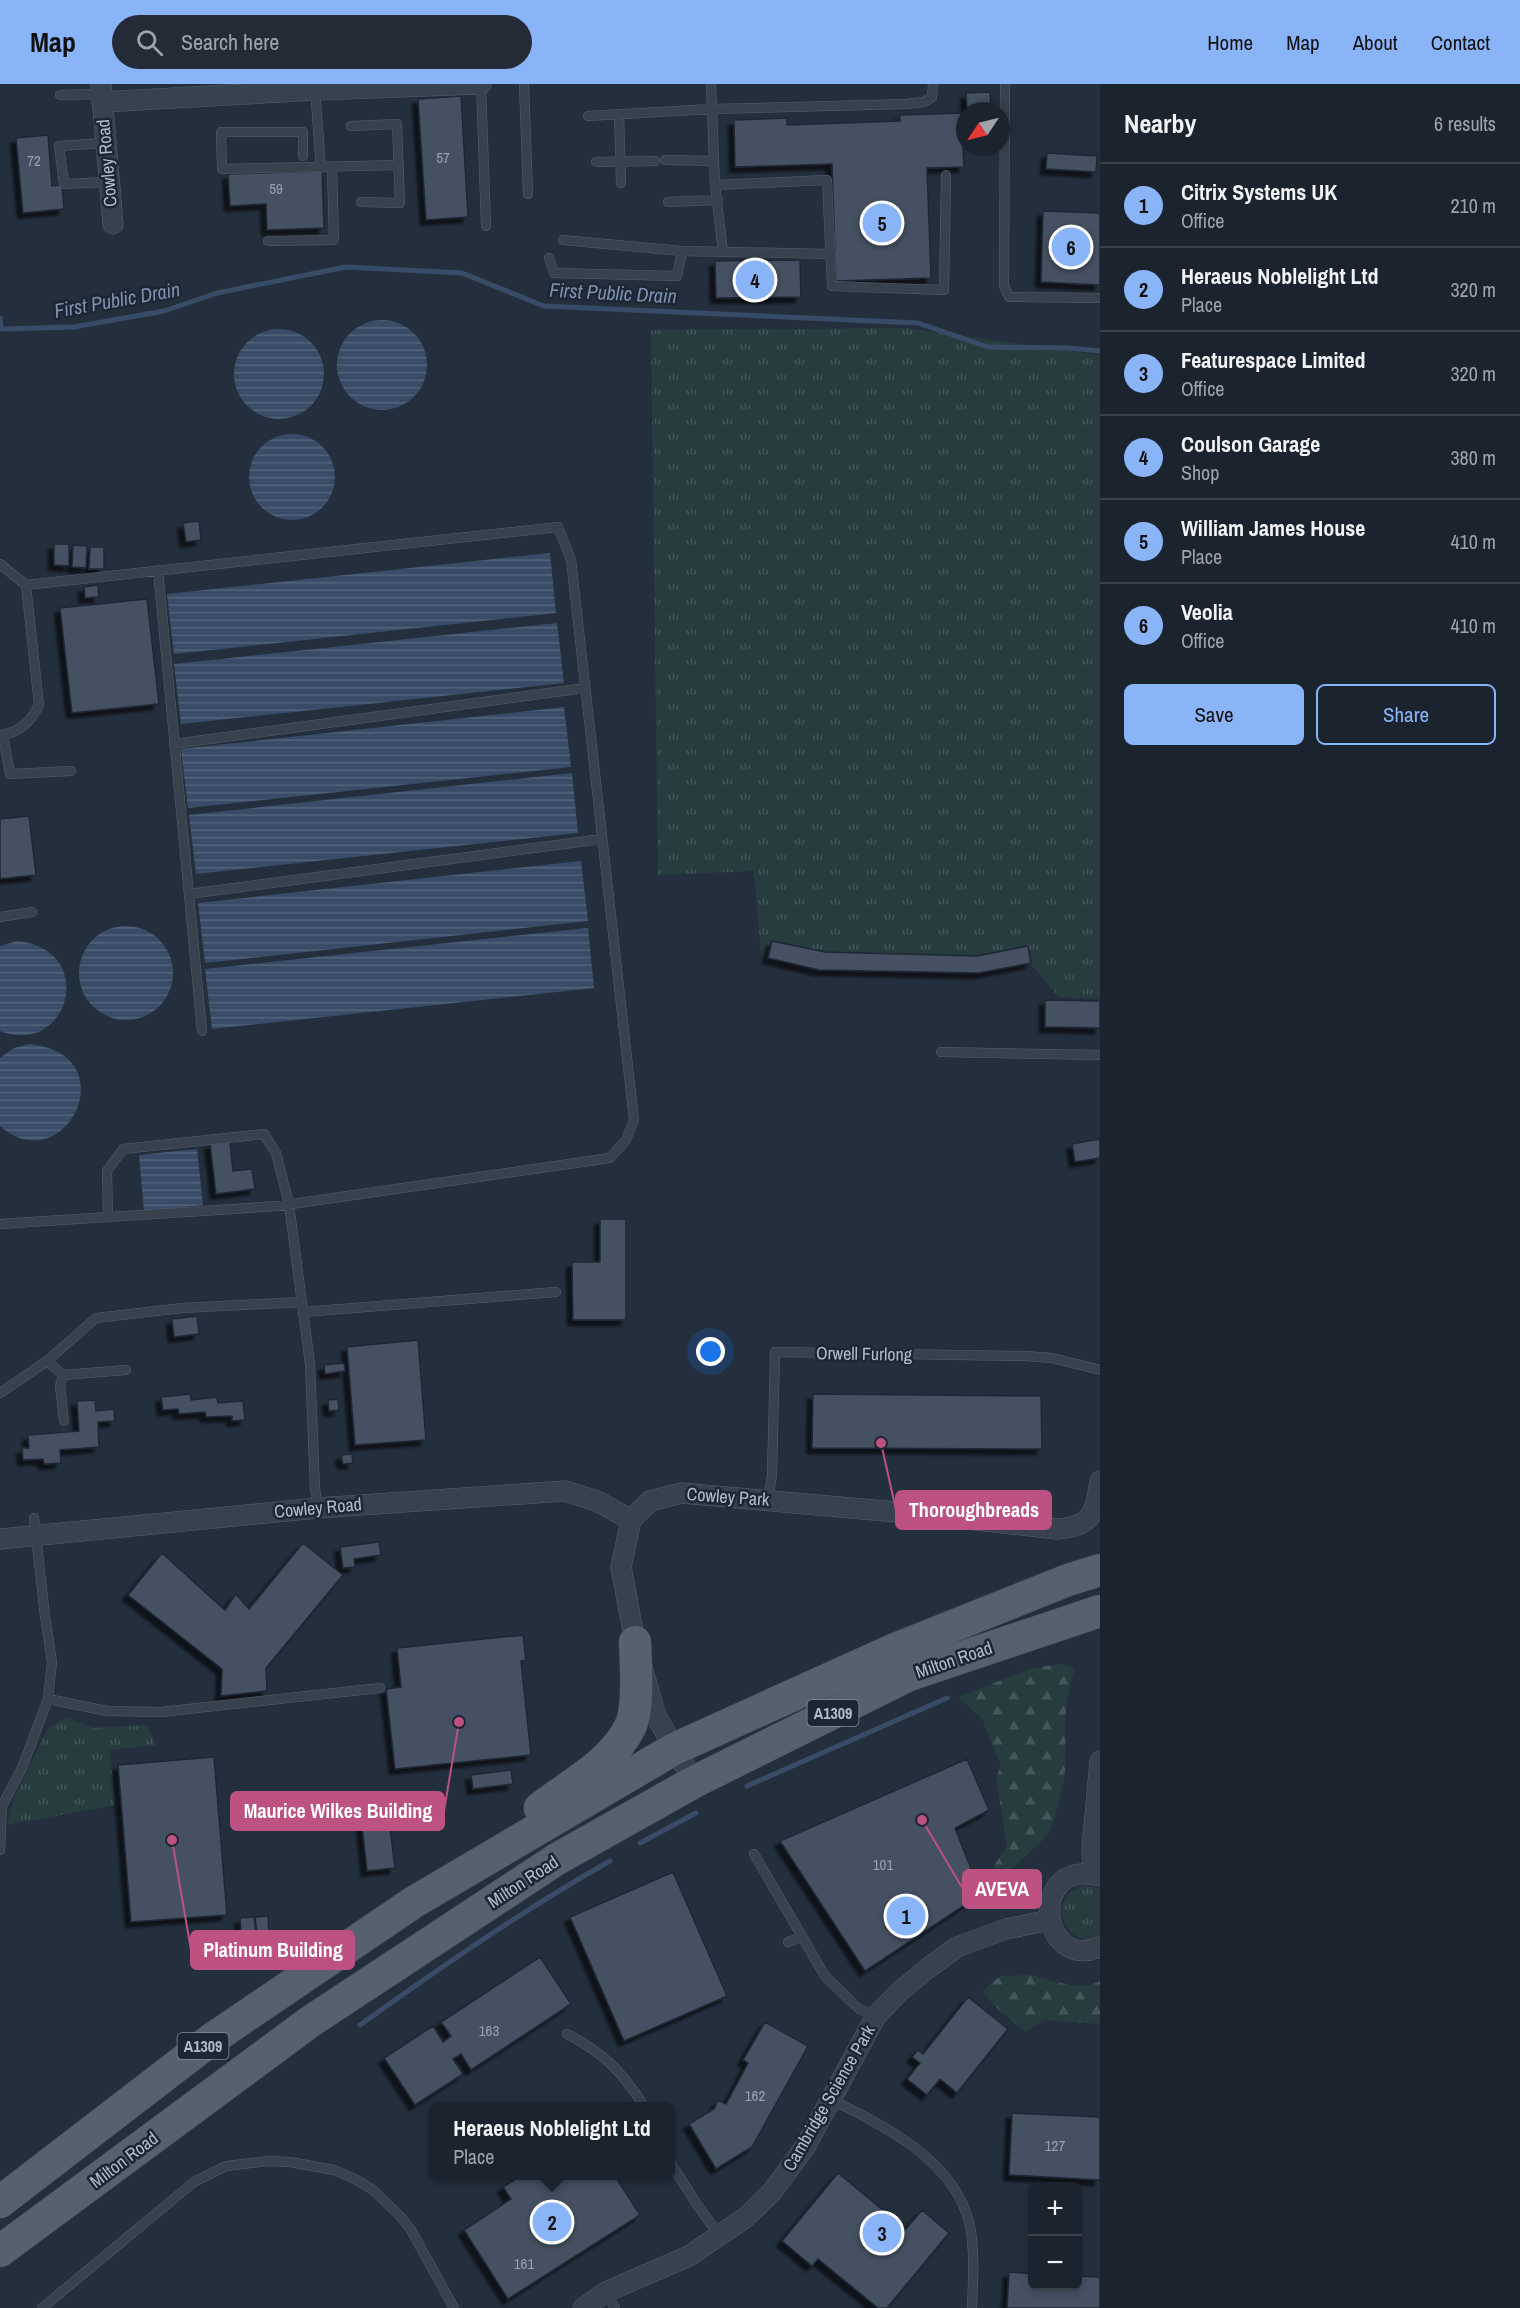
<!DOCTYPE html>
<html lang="en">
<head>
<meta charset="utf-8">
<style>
  body { margin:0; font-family:"Archivo Narrow",sans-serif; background:#242b36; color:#f1f3f6 }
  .controls { position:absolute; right:18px; bottom:18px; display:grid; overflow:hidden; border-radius:9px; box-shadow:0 3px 9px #0003 }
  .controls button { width:54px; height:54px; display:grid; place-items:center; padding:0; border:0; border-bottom:2px solid #39404a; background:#1b232e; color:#f1f3f6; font:30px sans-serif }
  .compass { position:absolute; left:956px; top:18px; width:54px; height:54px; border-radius:50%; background:#1b232e; box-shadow:0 3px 9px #0003; rotate:235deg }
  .you { position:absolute; left:711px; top:1268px; width:21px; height:21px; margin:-15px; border:4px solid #fff; border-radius:50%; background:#1a73e8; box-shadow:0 0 0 9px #1a73e833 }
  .badge { display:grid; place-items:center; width:39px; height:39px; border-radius:50%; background:#8ab4f8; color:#111; font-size:20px; font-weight:700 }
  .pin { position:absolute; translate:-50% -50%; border:3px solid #fff; box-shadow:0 2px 6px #0006 }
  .popup { position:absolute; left:429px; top:2018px; width:246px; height:78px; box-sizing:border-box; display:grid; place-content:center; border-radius:9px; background:#1b232e; filter:drop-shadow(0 2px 4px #0005); font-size:20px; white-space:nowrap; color:#a0a4aa }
  .popup b { font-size:22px; color:#f1f3f6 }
  .popup::after { content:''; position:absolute; left:50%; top:100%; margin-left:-12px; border:12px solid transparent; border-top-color:#1b232e }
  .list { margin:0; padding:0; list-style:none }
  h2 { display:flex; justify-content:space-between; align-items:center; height:78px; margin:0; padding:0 24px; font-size:26px }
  h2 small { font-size:20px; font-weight:400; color:#a0a4aa }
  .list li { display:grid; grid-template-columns:39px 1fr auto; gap:18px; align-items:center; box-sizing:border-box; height:84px; padding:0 24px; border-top:2px solid #39404a }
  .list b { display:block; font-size:22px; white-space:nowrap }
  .list p { margin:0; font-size:20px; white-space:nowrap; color:#a0a4aa }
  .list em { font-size:20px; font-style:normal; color:#a0a4aa }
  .actions { display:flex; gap:12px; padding:18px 24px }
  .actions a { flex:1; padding:14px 0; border:2px solid #8ab4f8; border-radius:9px; text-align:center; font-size:21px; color:#8ab4f8 }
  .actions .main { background:#8ab4f8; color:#111 }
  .icon { flex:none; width:33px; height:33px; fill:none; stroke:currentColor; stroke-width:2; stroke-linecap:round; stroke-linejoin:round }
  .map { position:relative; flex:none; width:1100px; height:2224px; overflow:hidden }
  header { display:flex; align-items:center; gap:36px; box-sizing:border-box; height:84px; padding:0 30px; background:#8ab4f8; color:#111 }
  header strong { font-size:28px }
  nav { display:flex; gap:33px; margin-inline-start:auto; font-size:21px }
  .search { width:420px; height:54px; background:#242b36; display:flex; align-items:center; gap:15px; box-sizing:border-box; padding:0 21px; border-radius:33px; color:#a0a4aa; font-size:22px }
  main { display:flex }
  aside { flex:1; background:#1b232e }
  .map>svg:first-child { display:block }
  .grass { fill:url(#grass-tufts) }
  .forest { fill:url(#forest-firs) }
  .water { fill:url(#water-rules) }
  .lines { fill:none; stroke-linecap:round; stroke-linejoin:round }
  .stream { stroke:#394c67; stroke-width:5 }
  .building { fill:#455162; stroke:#1f2835; stroke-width:1.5; filter:url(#shadow) }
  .lane-casing { stroke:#565f6c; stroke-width:10 }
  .street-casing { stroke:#565f6c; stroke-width:21 }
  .primary-casing { stroke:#414a57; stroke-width:33 }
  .lane { stroke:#38414e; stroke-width:9 }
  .street { stroke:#38414e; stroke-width:20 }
  .primary { stroke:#56606e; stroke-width:32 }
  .labels { text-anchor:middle; stroke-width:5; stroke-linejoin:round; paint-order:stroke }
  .number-label { font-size:15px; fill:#98a1af }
  .shield { fill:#1d2633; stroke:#878f9c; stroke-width:1.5 }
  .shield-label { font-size:16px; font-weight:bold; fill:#b4bcc9 }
  .street-label { font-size:18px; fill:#b4bcc9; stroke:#1d2633 }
  .water-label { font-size:20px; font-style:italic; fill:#7c92b1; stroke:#1d2633 }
  .leader { fill:none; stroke:#bd5182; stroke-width:2 }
  .callout-dot { fill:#bd5182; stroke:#1d2633; stroke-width:2 }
  .callout { fill:#bd5182; stroke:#bd5182; stroke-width:2 }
  .callout-label { font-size:20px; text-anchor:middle; font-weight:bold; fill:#fff }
</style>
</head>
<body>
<header>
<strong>Map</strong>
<div class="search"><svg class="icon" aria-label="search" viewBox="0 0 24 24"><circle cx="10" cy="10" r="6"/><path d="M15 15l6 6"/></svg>Search here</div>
<nav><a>Home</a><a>Map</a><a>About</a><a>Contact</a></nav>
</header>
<main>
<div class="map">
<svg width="1100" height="2224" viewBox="0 0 1100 2224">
  <defs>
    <pattern id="grass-tufts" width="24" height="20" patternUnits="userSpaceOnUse" patternTransform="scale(1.5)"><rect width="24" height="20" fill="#263c3f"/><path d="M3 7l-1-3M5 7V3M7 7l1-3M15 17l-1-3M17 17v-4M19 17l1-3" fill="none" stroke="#435659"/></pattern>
    <pattern id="forest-firs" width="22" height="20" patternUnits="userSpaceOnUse" patternTransform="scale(1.5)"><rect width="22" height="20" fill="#263c3f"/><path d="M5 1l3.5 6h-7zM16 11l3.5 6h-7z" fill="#435659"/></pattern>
    <pattern id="water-rules" width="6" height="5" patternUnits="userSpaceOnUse" patternTransform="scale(1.5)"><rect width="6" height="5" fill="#394c67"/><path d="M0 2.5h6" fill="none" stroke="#53647b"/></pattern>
    <filter id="shadow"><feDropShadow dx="-5.5" dy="5.5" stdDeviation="1.5" flood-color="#0009"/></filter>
  </defs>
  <rect width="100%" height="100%" fill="#242f3e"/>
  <!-- grass -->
  <path class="grass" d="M905,244L1100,271V915L1059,913L1030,879L979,889L819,887L761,870L754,787L658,791L651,246Z
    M66,1633L93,1644L148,1641L155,1661L110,1666L115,1721L7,1741L15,1712L48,1644Z
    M1086,1801L1100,1804V1852C1065,1868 1042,1812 1086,1801Z"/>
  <!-- forest -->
  <path class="forest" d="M1061,1580L1075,1585C1062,1618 1066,1650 1065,1685C1064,1701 1056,1732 1050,1747C1047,1754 1011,1786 1003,1791L994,1782L1007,1762L996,1694L1001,1682L982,1635L958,1613L1032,1584Z
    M1031,1891C1050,1896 1082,1908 1100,1897V1940L1044,1936L1026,1948L1001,1928L982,1908L1000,1892Z"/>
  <!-- water -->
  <path class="water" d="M337 281a45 45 0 1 1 90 0a45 45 0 1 1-90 0Z
    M234 290a45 45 0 1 1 90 0a45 45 0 1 1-90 0Z
    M249 393a43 43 0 1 1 86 0a43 43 0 1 1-86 0Z
    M550,469L556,529L174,570L167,510Z
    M557,539L564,599L181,640L174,580Z
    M564,623L571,683L188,724L181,665Z
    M572,689L578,749L196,790L189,731Z
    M581,777L588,837L205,879L198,819Z
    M79 889a47 47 0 1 1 94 0a47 47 0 1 1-94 0Z
    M588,844L594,904L212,945L205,885Z
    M17,857C99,865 69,974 0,947V862Z
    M30,960C129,971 64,1099 0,1042V974L14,964Z
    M197,1065L203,1121L144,1127L139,1071Z"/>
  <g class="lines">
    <!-- stream -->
    <path class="stream" d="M0,234L1,245L74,243L164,227L217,209L346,183L462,189L544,222L918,239L988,263L1068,264L1100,267
      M747,1702L947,1614
      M640,1759L696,1729
      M360,1941C441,1883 523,1826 610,1777"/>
  </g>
  <!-- building -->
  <path class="building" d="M990,8L991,27H967L966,9Z
    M461,12L468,133L426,136L418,15Z
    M965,29V63H969H963L964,83L927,84L931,194L836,197L832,80L735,83L734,36L787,34V41L900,37V31Z
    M48,51L52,102L62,101L64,125L23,129L16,54Z
    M1047,69L1097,72L1096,88L1046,85Z
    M322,87L324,144L267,146L266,120L230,122L228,90Z
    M1043,127L1100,129V201L1041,198Z
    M800,176L801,213L716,214L715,177Z
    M199,437L201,456L186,458L183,439Z
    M54,460H69V482L54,481Z
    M73,461L87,462L86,484L72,483Z
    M90,463H104V485H89Z
    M98,501L99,513L85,514L84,503Z
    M147,515L159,620L72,629L60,524Z
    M29,732L36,791L0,795V735Z
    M772,857L825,868L977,872L1028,862L1031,879L979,889L819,886L768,874Z
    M1045,916L1100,917V944L1045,943Z
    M1100,1055V1074L1075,1078L1072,1060Z
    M230,1058L233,1087L252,1085L255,1105L216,1110L210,1060Z
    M600,1135H626V1236H573L572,1178H600Z
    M197,1232L199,1250L174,1253L172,1235Z
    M418,1256L426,1356L355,1361L347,1263Z
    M344,1279L345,1287L325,1290L324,1281Z
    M190,1310L191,1316L217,1313L218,1319L243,1317L245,1336L232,1337V1332L206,1333L205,1328L179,1330L178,1325L163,1326L161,1313Z
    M813,1310L1041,1312L1042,1365L812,1364Z
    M338,1315L339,1326L329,1327L328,1316Z
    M95,1316L96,1327L114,1325L115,1337L98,1338L99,1363L60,1366L61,1379L44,1380L43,1375L23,1376L22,1364H29L28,1351L79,1347L77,1317Z
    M352,1370L353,1379L343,1380L341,1371Z
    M379,1458L381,1471L354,1475L355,1483L343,1484L340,1463Z
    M303,1459L343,1491L266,1584L267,1607L221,1612L222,1585L128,1511L162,1469L225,1526L236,1510L249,1525Z
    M523,1551L526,1576L521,1577L531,1671L395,1685L386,1605L401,1603L397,1564Z
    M214,1673L227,1831L131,1838L118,1681Z
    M967,1675L989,1726L955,1744L981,1810L865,1887L780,1757Z
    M511,1686L513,1700L473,1705L471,1691Z
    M388,1728L395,1784L367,1787L361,1732Z
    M673,1788L727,1912L624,1957L570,1833Z
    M268,1832L269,1848L257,1849L255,1833Z
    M254,1833L257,1860L242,1862L240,1834Z
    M540,1873L571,1920L471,1986L461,1970L453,1975L463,1990L415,2021L384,1974L433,1942L443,1958L451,1952L441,1938Z
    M968,1913L1008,1945L957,2009L940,1995L927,2011L907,1995L920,1979L912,1973L918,1966L923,1970Z
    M765,1938L808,1962L752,2063L716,2085L689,2040L714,2025L718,2016L726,2020L748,1979L743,1976Z
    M1012,2029L1100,2033V2096L1009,2091Z
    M838,2089L906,2145L922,2126L949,2149L887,2224H878L818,2175L812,2182L782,2157Z
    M521,2092H530L533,2095L539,2092H549L554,2099L566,2092H615L640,2131L508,2215L464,2146L511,2115L503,2103Z
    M1009,2188L1032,2190V2202H1078V2192L1100,2193V2224H1007Z"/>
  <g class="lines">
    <!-- lane casing -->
    <g class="lane-casing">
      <path id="lane" d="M481,0L486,142
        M524,0L528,110
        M711,0L715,101L723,168
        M1005,0L1004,202L1009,213L1100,214
        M315,5L321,84
        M60,11L101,10
        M619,31L621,99
        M588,32L712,25L907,20L924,18L932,13L933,0
        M351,42L397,40L400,119L361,118
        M105,59L59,62L64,100L109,98
        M303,72V48H221L222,85L399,81
        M665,76L714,77
        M596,78L655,77
        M715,101L827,96L832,202L944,206L946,91
        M668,118L718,116
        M563,156L682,167L831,170
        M268,157L334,156L332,84
        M549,174L554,189L677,192L682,167
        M0,480L26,501L558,443L571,476L634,1036L626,1056L610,1074L278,1122L0,1140
        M158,486L202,947
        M0,651C19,649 31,638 39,621L26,501
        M3,651L10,690L71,687
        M174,660L585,604
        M189,810L602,755
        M0,833L32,828
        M941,968L1100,971
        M108,1133L107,1087L123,1065L264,1050L276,1069L289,1120L310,1280L315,1405L318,1424
        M303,1228L556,1208
        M47,1277L63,1291L126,1286
        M63,1291L60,1302L64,1337
        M0,1309L47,1277L96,1234L182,1224L302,1218
        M768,1416L772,1391L775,1268L1025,1272L1052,1274L1100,1286
        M48,1615L107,1627L161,1628L380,1604
        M0,1766L2,1722L22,1684L48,1615L52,1578L45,1532L34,1434
        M754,1770L825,1892L859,1925L876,1932
        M788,1858L802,1853
        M567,1950C603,1968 623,1989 644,2022
        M832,2016C885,2042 956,2077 970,2142C975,2169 973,2196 972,2224
        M670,2078L698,2122L720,2152
        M606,2208L615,2224
        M42,2224L194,2098L226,2082L269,2077L290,2078L334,2086L355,2095L373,2106L400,2132L411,2146L454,2224"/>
    </g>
    <!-- street casing -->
    <g class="street-casing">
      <path id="street" d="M101,0L113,140
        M102,18L316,6L481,0
        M0,1455L318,1424L565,1407L597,1417L631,1436
        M694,1698L656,1632L635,1558L621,1483L631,1436L650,1417L681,1409L931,1431L1057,1445C1093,1442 1095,1429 1100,1397
        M1093,1790L1092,1765L1100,1677
        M1100,1792C1027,1773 1039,1888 1100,1863
        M583,2224L606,2208L689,2172L745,2134L771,2109L805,2063L876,1932L899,1908L927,1885L957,1863L1006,1845L1049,1836"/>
    </g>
    <!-- primary casing -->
    <g class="primary-casing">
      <path id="primary" d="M540,1724C571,1700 614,1678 631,1641C639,1622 636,1580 635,1558
        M0,2118L212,1955L414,1818L674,1665L895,1565L1068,1496L1100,1486
        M0,2167L311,1937L557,1775L694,1698L909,1591L1100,1527"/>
    </g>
    <!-- lane -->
    <use href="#lane" class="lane"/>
    <!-- street -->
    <use href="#street" class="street"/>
    <!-- primary -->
    <use href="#primary" class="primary"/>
  </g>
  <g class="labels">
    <!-- number labels -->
    <g class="number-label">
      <text x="443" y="79">57</text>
      <text x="34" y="82">72</text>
      <text x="276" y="110">59</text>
      <text x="883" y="1786">101</text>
      <text x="489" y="1952">163</text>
      <text x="755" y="2017">162</text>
      <text x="1055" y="2067">127</text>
      <text x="524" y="2185">161</text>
    </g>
    <!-- shield labels -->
    <g class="shield">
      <rect x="807.5" y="1616" width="51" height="26" rx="4.5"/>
      <rect x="177.5" y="1949" width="51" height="26" rx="4.5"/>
    </g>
    <g class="shield-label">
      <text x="833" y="1635">A1309</text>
      <text x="203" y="1968">A1309</text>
    </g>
    <!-- street labels -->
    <g class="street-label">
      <text transform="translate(107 79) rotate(-95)" y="6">Cowley Road</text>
      <text transform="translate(864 1270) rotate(1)" y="6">Orwell Furlong</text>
      <text transform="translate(728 1413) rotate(4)" y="6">Cowley Park</text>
      <text transform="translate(318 1424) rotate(-5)" y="6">Cowley Road</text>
      <text transform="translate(954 1576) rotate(-19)" y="6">Milton Road</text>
      <text transform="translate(523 1798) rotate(-33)" y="6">Milton Road</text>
      <text transform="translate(829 2014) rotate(-60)" y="6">Cambridge Science Park</text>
      <text transform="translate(124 2076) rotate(-37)" y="6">Milton Road</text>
    </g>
    <!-- water labels -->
    <g class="water-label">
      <text transform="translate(613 209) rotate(3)" y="7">First Public Drain</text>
      <text transform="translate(117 216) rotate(-10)" y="7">First Public Drain</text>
    </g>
  </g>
  <!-- callouts -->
  <path class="leader" d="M881 1359L896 1426M459 1638L444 1727M922 1736L963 1805M172 1756L191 1866"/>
  <g class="callout-dot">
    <circle cx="881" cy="1359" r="6"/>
    <circle cx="459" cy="1638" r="6"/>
    <circle cx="922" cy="1736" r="6"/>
    <circle cx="172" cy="1756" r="6"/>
  </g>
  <g class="callout">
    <rect x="896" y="1407" width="155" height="38" rx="6"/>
    <rect x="231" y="1708" width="213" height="38" rx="6"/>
    <rect x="963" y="1786" width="78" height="38" rx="6"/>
    <rect x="191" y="1847" width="163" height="38" rx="6"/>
  </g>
  <g class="callout-label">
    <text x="974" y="1433">Thoroughbreads</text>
    <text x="338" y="1734">Maurice Wilkes Building</text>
    <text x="1002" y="1812">AVEVA</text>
    <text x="273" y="1873">Platinum Building</text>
  </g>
</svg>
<div class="controls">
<button>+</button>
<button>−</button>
</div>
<svg class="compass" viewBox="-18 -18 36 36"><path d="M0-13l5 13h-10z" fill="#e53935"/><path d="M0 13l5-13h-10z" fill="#a0a4aa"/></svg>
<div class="you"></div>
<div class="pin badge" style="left:906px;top:1832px">1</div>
<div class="pin badge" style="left:552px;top:2138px">2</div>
<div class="popup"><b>Heraeus Noblelight Ltd</b>Place</div>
<div class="pin badge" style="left:882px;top:2149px">3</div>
<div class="pin badge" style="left:755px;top:196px">4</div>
<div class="pin badge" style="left:882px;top:139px">5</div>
<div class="pin badge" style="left:1071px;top:163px">6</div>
</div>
<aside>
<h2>Nearby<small>6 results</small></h2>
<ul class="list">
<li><span class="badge">1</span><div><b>Citrix Systems UK</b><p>Office</p></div><em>210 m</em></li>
<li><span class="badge">2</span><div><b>Heraeus Noblelight Ltd</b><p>Place</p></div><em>320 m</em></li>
<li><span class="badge">3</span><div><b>Featurespace Limited</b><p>Office</p></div><em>320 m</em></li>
<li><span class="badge">4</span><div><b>Coulson Garage</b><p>Shop</p></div><em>380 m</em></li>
<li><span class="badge">5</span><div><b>William James House</b><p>Place</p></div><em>410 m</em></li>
<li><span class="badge">6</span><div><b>Veolia</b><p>Office</p></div><em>410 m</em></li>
</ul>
<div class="actions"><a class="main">Save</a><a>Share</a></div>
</aside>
</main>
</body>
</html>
